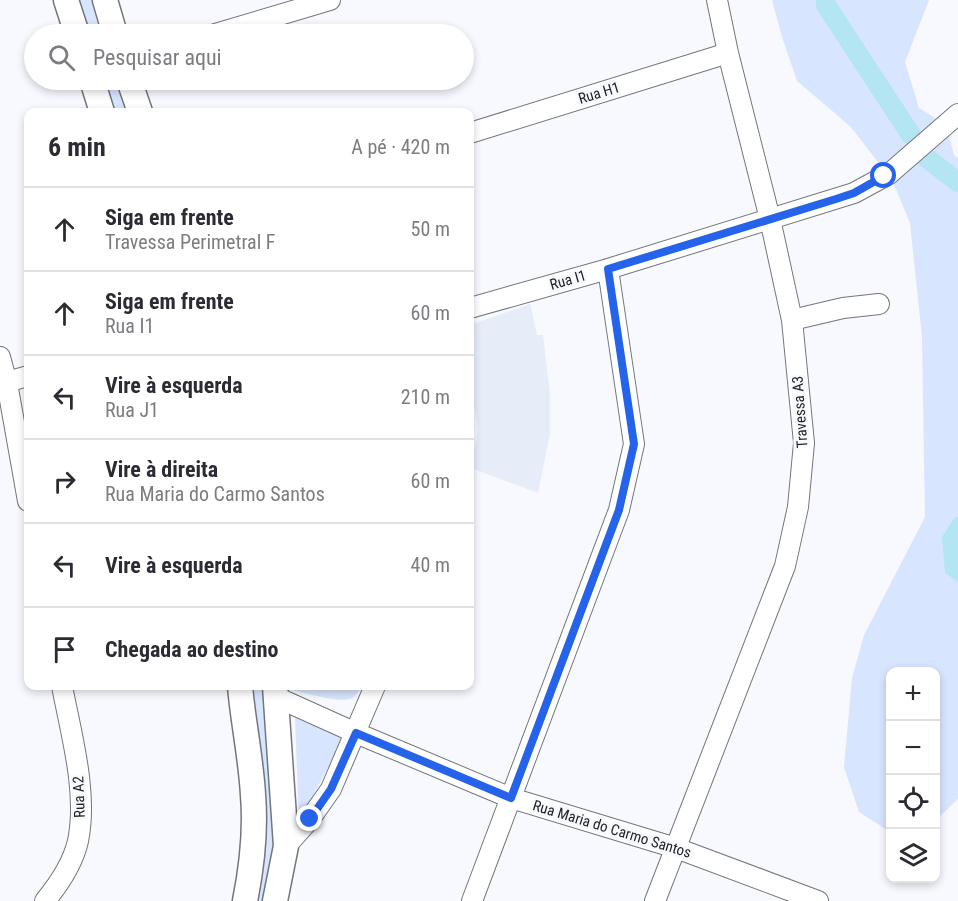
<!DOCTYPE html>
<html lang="pt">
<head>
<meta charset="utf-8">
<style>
  body { margin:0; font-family:"Roboto Condensed",sans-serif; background:#f2f2f3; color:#2b2b33 }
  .controls { position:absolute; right:18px; bottom:18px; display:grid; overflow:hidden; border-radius:12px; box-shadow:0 3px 9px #0003 }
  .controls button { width:54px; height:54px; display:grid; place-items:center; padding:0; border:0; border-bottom:2px solid #e1e1e2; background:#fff; color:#2b2b33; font:30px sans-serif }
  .stop { position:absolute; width:18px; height:18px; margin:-14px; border:4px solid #2563eb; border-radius:50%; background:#fff }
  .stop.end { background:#2563eb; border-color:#fff; box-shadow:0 2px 6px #0008 }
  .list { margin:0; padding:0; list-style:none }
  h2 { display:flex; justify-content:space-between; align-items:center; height:78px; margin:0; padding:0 24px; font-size:26px }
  h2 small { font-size:20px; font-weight:400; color:#7c7c81 }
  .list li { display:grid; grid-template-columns:39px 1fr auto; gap:18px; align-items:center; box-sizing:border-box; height:84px; padding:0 24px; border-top:2px solid #e1e1e2 }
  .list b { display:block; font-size:22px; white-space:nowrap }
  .list p { margin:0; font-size:20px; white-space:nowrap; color:#7c7c81 }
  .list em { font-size:20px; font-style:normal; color:#7c7c81 }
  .icon { flex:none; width:33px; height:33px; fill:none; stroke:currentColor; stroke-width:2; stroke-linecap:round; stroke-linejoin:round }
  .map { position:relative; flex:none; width:958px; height:901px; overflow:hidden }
  .search { position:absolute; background:#fff; box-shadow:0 3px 9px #0003; left:24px; top:24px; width:450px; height:66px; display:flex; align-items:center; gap:15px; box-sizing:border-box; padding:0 21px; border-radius:33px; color:#7c7c81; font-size:22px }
  .panel { position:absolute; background:#fff; box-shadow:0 3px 9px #0003; left:24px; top:108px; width:450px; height:582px; border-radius:12px }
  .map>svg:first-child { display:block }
  .built { fill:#e6edf9 }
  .green { fill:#d8e5fe }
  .water { fill:#b3e5f3 }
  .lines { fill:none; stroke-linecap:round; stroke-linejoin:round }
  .canal { stroke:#b3e5f3; stroke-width:20 }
  .minor-casing { stroke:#72767d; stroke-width:22 }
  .tertiary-casing { stroke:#72767d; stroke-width:27 }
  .minor { stroke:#fff; stroke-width:20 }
  .tertiary { stroke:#fff; stroke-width:24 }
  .route { stroke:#2563eb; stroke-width:8 }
  .labels { text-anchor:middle; stroke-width:6; stroke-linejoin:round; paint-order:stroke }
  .street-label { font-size:15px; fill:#1e2023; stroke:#f7f9fe }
</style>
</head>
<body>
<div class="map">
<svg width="958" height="901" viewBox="0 0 958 901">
  <rect width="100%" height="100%" fill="#f7f9fe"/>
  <!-- built -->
  <path class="built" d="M530,304L537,335H543L550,394V434L538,493L471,468L478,430L470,379V325Z"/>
  <!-- green -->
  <path class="green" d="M79,0H96L107,34H90Z
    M772,0H929L905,62L919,108L946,125L954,155L958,158V799L939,817L936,818V672H890V832L859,812L844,767L852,678L864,635L925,517L922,337L910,223L893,182L851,127L797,81L782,37Z
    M104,80H120L130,112H115Z
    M253,686H264L277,804L271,873L266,901H251L264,841L262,756Z
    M292,686H361C359,690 357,695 352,698C342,704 305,693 293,690Z
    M295,718L343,739L299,822Z"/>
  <!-- water -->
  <path class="water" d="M955,517H958V582L945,573L942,537Z"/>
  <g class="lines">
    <!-- canal -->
    <path class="canal" d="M826,0V5L911,135
      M924,156L958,182"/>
    <!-- minor casing -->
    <g class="minor-casing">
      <path id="minor" d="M215,34L330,0
        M470,133L728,53
        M470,308L608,269L854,193L889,174L958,114
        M792,320L843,308L879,304
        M0,357L7,383L28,501
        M0,384L28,376
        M276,697L356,733L511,798L676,848L818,901
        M286,846L310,819L331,789L375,686
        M45,901C59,884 73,863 78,841C88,792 71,734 62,686
        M472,901L619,510L634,444L608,269
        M655,901L785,566L798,507L804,443L792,320L770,219L728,53L717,0"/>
    </g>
    <!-- tertiary casing -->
    <g class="tertiary-casing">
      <path id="tertiary" d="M66,0L77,34
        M105,0L115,34
        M92,80L102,112
        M129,80L140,112
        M240,686C243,722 251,758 253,795C256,831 252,866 245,901
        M275,686L286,846L275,901"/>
    </g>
    <!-- minor -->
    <use href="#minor" class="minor"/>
    <!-- tertiary -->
    <use href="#tertiary" class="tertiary"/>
  </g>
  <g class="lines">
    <!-- route -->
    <path class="route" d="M310,819L331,789L356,733L511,798L619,510L634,444L608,269L836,199L854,193L884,176"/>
  </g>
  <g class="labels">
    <!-- street labels -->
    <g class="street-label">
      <text transform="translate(599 93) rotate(-17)" y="5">Rua H1</text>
      <text transform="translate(568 280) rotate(-16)" y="5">Rua I1</text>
      <text transform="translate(800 412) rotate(-94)" y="5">Travessa A3</text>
      <text transform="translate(79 797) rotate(-92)" y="5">Rua A2</text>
      <text transform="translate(612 829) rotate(17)" y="5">Rua Maria do Carmo Santos</text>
    </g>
  </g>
</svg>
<div class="controls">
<button>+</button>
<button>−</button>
<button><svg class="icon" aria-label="locate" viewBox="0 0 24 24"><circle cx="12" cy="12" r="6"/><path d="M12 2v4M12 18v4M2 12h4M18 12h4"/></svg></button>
<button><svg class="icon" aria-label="layers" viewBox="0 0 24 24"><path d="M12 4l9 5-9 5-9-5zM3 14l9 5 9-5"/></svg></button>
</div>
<div class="stop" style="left:884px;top:176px"></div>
<div class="stop end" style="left:310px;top:819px"></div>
<div class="search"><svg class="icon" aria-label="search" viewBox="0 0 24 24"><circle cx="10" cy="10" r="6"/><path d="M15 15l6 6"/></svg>Pesquisar aqui</div>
<section class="panel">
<h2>6 min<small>A pé · 420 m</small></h2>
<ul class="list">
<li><svg class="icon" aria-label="ahead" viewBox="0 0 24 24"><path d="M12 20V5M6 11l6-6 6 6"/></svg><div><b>Siga em frente</b><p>Travessa Perimetral F</p></div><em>50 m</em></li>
<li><svg class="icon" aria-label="ahead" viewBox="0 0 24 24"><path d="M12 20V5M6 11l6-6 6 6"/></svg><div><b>Siga em frente</b><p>Rua I1</p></div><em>60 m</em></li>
<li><svg class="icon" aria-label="left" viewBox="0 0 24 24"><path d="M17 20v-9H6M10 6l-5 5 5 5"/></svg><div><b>Vire à esquerda</b><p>Rua J1</p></div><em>210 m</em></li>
<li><svg class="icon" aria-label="right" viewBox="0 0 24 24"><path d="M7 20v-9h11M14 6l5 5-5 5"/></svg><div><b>Vire à direita</b><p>Rua Maria do Carmo Santos</p></div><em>60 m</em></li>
<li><svg class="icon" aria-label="left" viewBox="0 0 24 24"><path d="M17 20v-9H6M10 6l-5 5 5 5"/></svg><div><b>Vire à esquerda</b></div><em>40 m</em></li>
<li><svg class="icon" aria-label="arrive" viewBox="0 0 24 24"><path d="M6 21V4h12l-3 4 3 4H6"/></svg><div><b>Chegada ao destino</b></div></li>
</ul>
</section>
</div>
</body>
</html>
